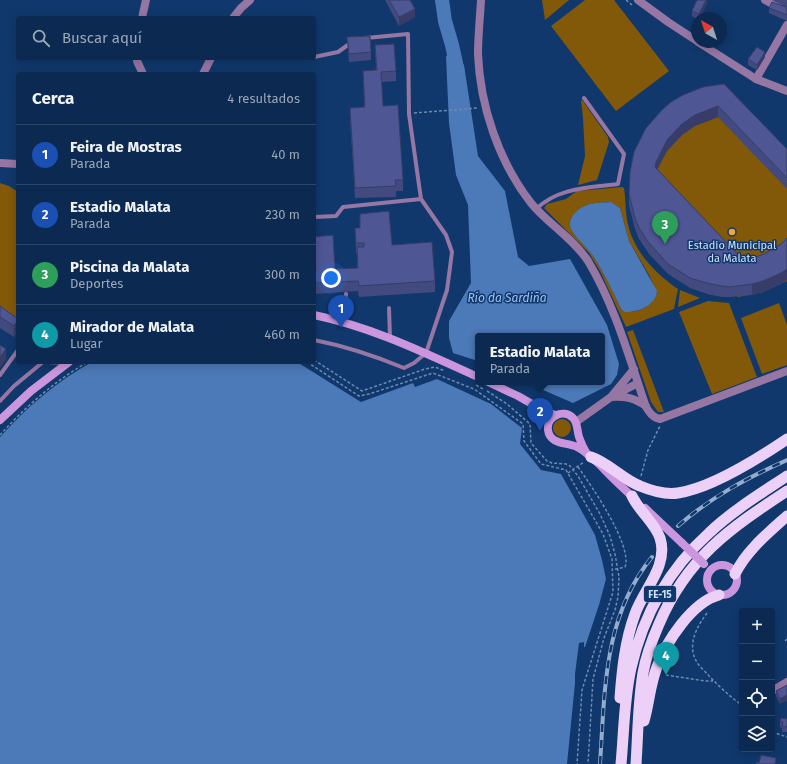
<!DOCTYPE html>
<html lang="es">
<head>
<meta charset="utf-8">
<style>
  body { margin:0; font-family:"Fira Sans",sans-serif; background:#153258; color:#f1f3f6 }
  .controls { position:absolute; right:12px; bottom:12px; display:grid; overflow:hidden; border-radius:4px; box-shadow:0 2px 10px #0003 }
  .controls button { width:36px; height:36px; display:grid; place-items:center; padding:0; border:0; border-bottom:1px solid #2c4668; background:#0c2a51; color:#f1f3f6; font:20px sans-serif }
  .compass { position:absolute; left:691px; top:12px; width:36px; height:36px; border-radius:50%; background:#0c2a51; box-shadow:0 2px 10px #0003; rotate:321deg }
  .you { position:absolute; left:331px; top:278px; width:14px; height:14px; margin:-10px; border:3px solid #fff; border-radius:50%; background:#1a73e8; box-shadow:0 0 0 6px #1a73e833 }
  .badge { display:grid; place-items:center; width:26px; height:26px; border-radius:50%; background:#eba939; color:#fff; font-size:13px; font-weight:700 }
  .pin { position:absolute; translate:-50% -33px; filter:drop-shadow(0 1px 2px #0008) }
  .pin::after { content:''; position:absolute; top:21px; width:14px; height:12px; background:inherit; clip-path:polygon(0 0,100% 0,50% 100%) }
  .popup { position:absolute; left:475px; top:333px; width:130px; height:52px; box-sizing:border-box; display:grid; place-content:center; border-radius:4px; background:#0c2a51; filter:drop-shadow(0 1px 3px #0005); font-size:13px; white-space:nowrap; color:#9aa7b7 }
  .popup b { font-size:15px; color:#f1f3f6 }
  .popup::after { content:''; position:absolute; left:50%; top:100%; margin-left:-8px; border:8px solid transparent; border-top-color:#0c2a51 }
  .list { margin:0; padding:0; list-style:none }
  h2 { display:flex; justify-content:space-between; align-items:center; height:52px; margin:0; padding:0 16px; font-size:17px }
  h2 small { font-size:13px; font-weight:400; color:#9aa7b7 }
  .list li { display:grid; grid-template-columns:26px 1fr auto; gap:12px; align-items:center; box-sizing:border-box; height:60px; padding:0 16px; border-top:1px solid #2c4668 }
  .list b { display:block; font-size:15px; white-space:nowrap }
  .list p { margin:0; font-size:13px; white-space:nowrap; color:#9aa7b7 }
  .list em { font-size:13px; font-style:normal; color:#9aa7b7 }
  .icon { flex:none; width:22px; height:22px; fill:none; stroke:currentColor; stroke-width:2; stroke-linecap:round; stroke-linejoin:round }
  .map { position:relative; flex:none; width:787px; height:764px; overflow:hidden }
  .search { position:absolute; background:#0c2a51; box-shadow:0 2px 10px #0003; left:16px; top:16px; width:300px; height:44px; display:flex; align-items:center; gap:10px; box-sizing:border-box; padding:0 14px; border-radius:4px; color:#9aa7b7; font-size:15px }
  .panel { position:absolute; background:#0c2a51; box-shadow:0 2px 10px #0003; left:16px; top:72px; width:300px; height:292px; border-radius:4px }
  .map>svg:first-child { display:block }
  .green { fill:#825908; fill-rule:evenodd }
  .water { fill:#4c79b7 }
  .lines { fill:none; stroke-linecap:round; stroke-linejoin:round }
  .river { stroke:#4c79b7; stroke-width:14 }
  .path { stroke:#6d8ab1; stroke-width:1.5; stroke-dasharray:3 2; stroke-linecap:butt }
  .service { stroke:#9676a3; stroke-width:4 }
  .minor { stroke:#9676a3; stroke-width:8 }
  .tertiary { stroke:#9676a3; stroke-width:8 }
  .secondary { stroke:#cb96de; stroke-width:8 }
  .trunk { stroke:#ecd0f7; stroke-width:11 }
  .rail-casing { stroke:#94acce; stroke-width:4 }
  .rail { stroke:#10386c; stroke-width:2.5; stroke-dasharray:8; stroke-linecap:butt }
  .secondary-bridge { stroke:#cb96de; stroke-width:8 }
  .wall { fill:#434a7f }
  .shaded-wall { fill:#373c68 }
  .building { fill:#4e5694; stroke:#373c68 }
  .poi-dot { fill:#eba939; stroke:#10386c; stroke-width:1.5 }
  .labels { text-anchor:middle; stroke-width:3; stroke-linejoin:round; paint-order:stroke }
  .shield { fill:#10386c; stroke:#95aecf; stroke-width:1 }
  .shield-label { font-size:10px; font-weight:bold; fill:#cee0fa }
  .poi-label { font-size:11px; fill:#cee0fa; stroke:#10386c }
  .water-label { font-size:12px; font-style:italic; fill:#9dc2f5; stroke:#10386c }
</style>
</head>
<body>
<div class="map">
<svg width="787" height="764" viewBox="0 0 787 764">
  <rect width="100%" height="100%" fill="#10386c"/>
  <!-- green -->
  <path class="green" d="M542,0H569L545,20Z
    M585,0H614L669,71L616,111L551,26Z
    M581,100L583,101L608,137L609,142L597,180L578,185L585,156L583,118Z
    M696,100L787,160V281L763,292L738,297L630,183Z
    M0,183L9,186L18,192V327L0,315Z
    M622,187L624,188C626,199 625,209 627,220C632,249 654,273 678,289L674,309L626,327L600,271L589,253L544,208L547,204L566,199L577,191ZM611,202L620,208L629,241L649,275L657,293C652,307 638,313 624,312L621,309C613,292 605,275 595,259C589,249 578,241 572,231C565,218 579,207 590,204C596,202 605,203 611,202Z
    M680,290L700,298L678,307Z
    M708,301L729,303L757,377L712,394L679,312Z
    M779,303L787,325V365L762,374L741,318Z
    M633,330L664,412H658L651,402L627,332Z
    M553 428a9 9 0 1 1 18 0a9 9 0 1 1-18 0Z"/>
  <!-- water -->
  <path class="water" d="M452,45L464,65L478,156L505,191L518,257L529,266L570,259L607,325L619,364L617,375L611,384L573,403L525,382H602V336H478V361L453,353L449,338V321L471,283L468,205L456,175L449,123L446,57Z
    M611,202L620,208L629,241L657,291C656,306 637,313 624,312L621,309C613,292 605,275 595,259C589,249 578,241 572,231C565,220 577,208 587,205C594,202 604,203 611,202Z
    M92,362H297L361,402L413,383L415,387L437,379L491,404L522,428L520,444L541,470L561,474L595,535L602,560L606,579L599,605L585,647H584V642L579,643L575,674V683L567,764H0V437C27,407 57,381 92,362Z"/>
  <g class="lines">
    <!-- river -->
    <path class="river" d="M442,0L445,21L452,45L456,63"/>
    <!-- path -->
    <path class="path" d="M626,0L632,5
      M414,113L478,108
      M314,360L362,391L425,369L435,367L445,371
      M307,362L359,396L369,394L433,373L474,389L523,424L524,441L541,464L566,470L603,534L612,559L613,592L582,690L577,764
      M476,385L483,389
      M487,391L507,404L530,424L531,443L547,461L552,463L566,464L570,466L578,476L600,514L610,536L615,554L619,577L618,597L615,610L604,638L593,679L588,764
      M0,435C25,407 56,380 88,362
      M578,467C591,485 633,546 625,567L612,570
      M568,473L584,462
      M641,476L648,450L660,426
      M707,613C696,628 686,646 698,664C701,668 706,672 709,676C719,686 730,697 742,705
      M785,641L787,639
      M666,675L706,681H713
      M772,732L787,737"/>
    <!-- service -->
    <path class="service" d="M314,57L338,52L352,42
      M536,209C559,187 589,188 618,184L624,154L584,98
      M314,217L336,216L343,207L421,199
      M389,308L390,338
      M344,322L346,294
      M314,340C345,346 375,356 404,368L414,363L426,353L447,290L452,252L446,235L421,199L409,114L408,34L366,38
      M48,362L65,363
      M0,375L18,350
      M0,401L14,386L43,362"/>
    <!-- minor -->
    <path class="minor" d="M481,0C480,18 478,36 478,54C480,106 499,162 531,203C548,224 573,238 588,261C615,306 629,357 646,407C650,413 653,418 660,419L787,371
      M765,0L787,12
      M142,18L146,0
      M233,18L241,8L250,0
      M137,58V61L143,74
      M203,74L211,58
      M756,79L787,25
      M0,163L18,164
      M634,369L611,397C626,396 634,398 646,406
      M576,422L611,397L638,383
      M772,691L787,682"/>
    <!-- tertiary -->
    <path class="tertiary" d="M638,0L668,22L697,41
      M698,42L756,79L787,91"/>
    <!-- secondary -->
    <path class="secondary" d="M314,315C372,327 425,353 478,377
      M488,382L518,396L546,412L556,415
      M0,420L31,391L69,362
      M587,454C584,449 581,443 579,437C577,431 578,423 573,418C563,408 546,417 548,430C550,445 567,442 577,447C586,451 594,460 601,466C612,478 624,489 636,500
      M645,508L682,543
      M707 580a15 15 0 1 1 30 0a15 15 0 1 1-30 0Z"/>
    <!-- trunk -->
    <path class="trunk" d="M591,457C609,463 622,479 640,486C652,491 665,495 678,493C711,488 759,458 787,439
      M735,574C746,551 768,533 787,516
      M620,698C622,670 625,641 635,614C643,590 669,566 660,538C655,523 639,511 632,496
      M644,721C649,704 650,684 657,667C666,642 692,602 719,595
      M621,764C624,732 624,699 631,668C643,616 669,569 709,533C732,511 760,494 787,476
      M636,764C638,734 638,703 643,673C646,656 652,640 659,624C687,558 729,529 787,491"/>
    <!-- rail casing -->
    <g class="rail-casing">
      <path id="rail" d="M678,526C711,497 747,478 787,460
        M600,764C605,691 603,617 652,557"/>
    </g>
    <!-- rail -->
    <use href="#rail" class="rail"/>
    <!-- secondary-bridge -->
    <path class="secondary-bridge" d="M682,543L704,564"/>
  </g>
  <!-- wall -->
  <path class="wall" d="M385,0H410L415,17L399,26Z
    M707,0V3L700,18H697V19L692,16V11Z
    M772,0H787V8L786,7L787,9V21L769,13V8L786,7Z
    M347,37L371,52V60L349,62Z
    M375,45L396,71V81L382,82L383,106L403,180V191H396V197L355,198L350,119V108L364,107L363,71L376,70Z
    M765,57L757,70L748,65V59Z
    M703,87L787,149V189L718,117L695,126L682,135L667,151L657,170L744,261L781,284L763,292L752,295L730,297H722L707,294L690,288L668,274L649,254L639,239L635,229L629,205V194Z
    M314,175L316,199V210H314Z
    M360,214L392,245L435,281V292L359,297L358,291L314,294V237L335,269L357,268V253H356L355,228H360Z
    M0,306L18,331L14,337L0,328Z
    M18,331V340L17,339V333Z
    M787,685L780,704L776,696V691Z
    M787,719V732H782V728L780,727V722Z"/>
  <!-- shaded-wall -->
  <path class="shaded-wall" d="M706,0H707V3L700,18H699V14Z
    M415,9V17L399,26V17Z
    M765,52V57L757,70V65Z
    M718,106V117L695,126L682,135L667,151L656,172L655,167L656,162L667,140L682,124L695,115Z
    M787,269V280L781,284L763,292L752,295V284Z
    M18,320V331L14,337V326Z
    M6,349V360L0,368V357Z
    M787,695V701L780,704V699Z"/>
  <!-- building -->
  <path class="building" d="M389,0H410L415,9L399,17Z
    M697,0H706L699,14L692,11Z
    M772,2L786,7L787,9V15L769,8Z
    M370,36L371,52L349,54L347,37Z
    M394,44L396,71L381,72L383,106L398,105L403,180H395L396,186L355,188L350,108L365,107L363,71L377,70L375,45Z
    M757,47L765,52L757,65L748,59Z
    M724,84L787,149V178L718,106L695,115L682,124L667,140L656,162L655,167L744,261L764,254L781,244L787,238V269L781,273L763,281L752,284L730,287L722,286L707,283L690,278L668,264L649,243L639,228L635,218L629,194L630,172L634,152L646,128L662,110L671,102L683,95L703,87Z
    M314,175L316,199H314Z
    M389,211L392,245L432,242L435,281L359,286L358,281L314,283V237L333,235L335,269L358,268L357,247H364V243H356L355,228H360V214Z
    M0,306L18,319V320L14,326L0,317Z
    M0,345L6,349L0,357Z
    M787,685V695L780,699L776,691Z
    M781,718L787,719V727L782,726L783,722H780Z
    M761,755L776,758L775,764H756L757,762L759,763Z"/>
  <!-- markers -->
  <circle class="poi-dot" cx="732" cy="232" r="4"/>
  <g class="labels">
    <!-- shield labels -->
    <rect class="shield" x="644" y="586" width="32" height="16" rx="3"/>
    <g class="shield-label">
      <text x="660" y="598">FE-15</text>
    </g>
    <!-- poi labels -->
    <g class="poi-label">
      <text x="732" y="249">Estadio Municipal<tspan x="732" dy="13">da Malata</tspan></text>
    </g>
    <!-- water labels -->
    <g class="water-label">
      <text x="507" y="302">Río da Sardiña</text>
    </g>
  </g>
</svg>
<div class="controls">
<button>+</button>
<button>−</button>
<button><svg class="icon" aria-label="locate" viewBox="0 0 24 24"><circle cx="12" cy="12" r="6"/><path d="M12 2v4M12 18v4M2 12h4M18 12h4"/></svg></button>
<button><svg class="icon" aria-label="layers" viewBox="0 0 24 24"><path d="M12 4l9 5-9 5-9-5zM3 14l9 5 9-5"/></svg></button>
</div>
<svg class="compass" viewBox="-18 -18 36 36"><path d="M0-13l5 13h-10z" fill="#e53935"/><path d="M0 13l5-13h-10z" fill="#9aa7b7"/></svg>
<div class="you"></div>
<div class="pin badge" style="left:341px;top:328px;background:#1a4fb4">1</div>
<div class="pin badge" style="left:540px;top:431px;background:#1a4fb4">2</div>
<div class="popup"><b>Estadio Malata</b>Parada</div>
<div class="pin badge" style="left:665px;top:244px;background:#2e9e5b">3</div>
<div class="pin badge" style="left:666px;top:675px;background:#0f9aa8">4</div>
<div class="search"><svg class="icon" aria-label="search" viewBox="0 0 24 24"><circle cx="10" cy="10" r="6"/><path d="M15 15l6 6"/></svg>Buscar aquí</div>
<section class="panel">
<h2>Cerca<small>4 resultados</small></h2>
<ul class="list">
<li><span class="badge" style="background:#1a4fb4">1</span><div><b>Feira de Mostras</b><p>Parada</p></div><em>40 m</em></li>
<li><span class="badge" style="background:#1a4fb4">2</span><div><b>Estadio Malata</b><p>Parada</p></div><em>230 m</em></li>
<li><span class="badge" style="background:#2e9e5b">3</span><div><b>Piscina da Malata</b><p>Deportes</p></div><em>300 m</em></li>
<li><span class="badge" style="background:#0f9aa8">4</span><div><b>Mirador de Malata</b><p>Lugar</p></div><em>460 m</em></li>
</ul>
</section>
</div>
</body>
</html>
